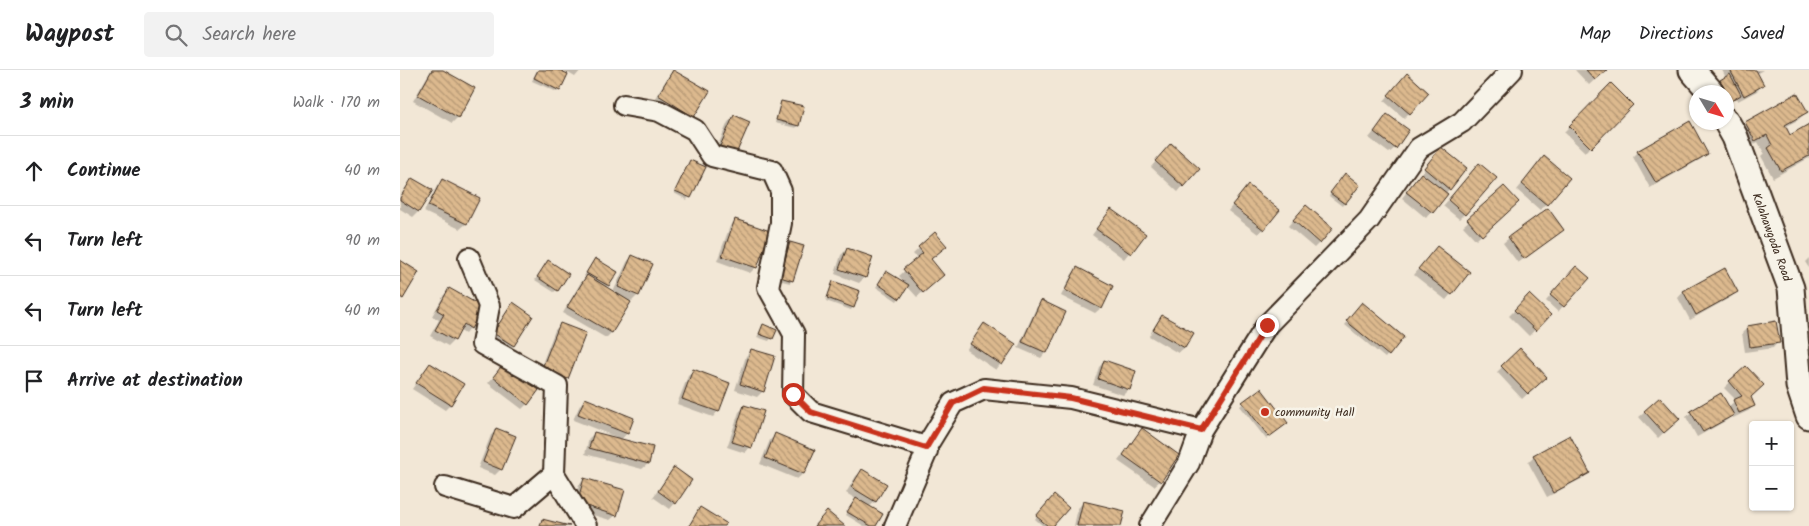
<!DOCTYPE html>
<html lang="en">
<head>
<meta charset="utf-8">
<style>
  body { margin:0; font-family:Kalam,sans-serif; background:#f2f2f2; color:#202124 }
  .controls { position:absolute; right:15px; bottom:15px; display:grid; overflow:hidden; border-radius:5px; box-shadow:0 1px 4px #0004 }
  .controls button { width:45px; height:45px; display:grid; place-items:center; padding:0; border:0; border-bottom:1px solid #e0e0e0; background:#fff; color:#202124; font:25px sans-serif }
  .compass { position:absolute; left:1289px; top:15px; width:45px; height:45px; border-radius:50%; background:#fff; box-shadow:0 1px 4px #0004; rotate:128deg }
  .stop { position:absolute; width:15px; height:15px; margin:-11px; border:4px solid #c8321e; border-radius:50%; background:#fff }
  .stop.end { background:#c8321e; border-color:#fff; box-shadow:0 1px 5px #0008 }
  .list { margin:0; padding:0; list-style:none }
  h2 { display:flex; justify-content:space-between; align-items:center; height:65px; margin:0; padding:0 20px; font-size:21px }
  h2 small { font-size:16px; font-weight:400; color:#757577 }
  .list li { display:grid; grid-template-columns:32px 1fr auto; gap:15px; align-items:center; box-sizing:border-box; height:70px; padding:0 20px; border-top:1px solid #e0e0e0 }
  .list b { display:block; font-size:19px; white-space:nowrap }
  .list em { font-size:16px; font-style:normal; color:#757577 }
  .icon { flex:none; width:28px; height:28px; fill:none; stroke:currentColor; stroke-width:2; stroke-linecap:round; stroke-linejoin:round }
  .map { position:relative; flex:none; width:1409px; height:456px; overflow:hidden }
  header { display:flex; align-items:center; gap:30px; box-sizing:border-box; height:70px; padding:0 25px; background:#fff; border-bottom:1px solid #e0e0e0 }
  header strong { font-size:24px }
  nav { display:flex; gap:28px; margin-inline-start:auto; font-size:18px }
  .search { width:350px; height:45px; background:#f2f2f2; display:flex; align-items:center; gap:12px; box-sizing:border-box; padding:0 18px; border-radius:5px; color:#757577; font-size:19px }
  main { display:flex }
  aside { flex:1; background:#fff }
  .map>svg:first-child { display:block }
  .shadow { fill:#0003 }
  .building { fill:url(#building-back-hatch); stroke:#3b2a1e }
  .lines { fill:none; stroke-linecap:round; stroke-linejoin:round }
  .minor-casing { stroke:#3b2a1e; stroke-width:24 }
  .tertiary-casing { stroke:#3b2a1e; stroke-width:29 }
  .minor { stroke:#f7f3e8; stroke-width:20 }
  .tertiary { stroke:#f7f3e8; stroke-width:25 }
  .route { stroke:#c8321e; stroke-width:6 }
  .poi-dot { fill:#c8321e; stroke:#f7f3e8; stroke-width:2 }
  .labels { text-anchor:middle; stroke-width:5; stroke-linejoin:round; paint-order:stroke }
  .street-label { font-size:12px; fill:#3b2a1e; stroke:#f7f3e8 }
  .poi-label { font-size:12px; fill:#3b2a1e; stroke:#f7f3e8; text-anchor:start }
</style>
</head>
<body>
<header>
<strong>Waypost</strong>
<div class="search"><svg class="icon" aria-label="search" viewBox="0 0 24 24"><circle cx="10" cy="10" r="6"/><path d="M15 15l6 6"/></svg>Search here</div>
<nav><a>Map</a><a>Directions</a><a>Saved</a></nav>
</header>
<main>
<aside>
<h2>3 min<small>Walk · 170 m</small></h2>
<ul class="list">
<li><svg class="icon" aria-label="ahead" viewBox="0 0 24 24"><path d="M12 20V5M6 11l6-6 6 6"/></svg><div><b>Continue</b></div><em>40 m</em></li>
<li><svg class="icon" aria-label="left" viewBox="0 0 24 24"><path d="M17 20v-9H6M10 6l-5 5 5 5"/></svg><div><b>Turn left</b></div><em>90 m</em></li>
<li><svg class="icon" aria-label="left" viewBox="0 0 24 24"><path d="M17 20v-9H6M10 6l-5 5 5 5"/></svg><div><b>Turn left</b></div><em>40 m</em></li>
<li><svg class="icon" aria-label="arrive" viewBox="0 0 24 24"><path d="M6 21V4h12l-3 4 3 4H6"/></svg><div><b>Arrive at destination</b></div></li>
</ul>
</aside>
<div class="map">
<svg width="1409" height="456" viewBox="0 0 1409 456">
  <defs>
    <pattern id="building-back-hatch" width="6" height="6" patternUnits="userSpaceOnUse" patternTransform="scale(1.25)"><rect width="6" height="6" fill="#dcb98e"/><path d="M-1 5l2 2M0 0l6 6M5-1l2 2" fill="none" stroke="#b49773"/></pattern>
  </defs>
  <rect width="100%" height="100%" fill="#f2e7d6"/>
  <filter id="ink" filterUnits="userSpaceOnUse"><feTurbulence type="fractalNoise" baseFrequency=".02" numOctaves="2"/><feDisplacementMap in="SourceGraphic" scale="10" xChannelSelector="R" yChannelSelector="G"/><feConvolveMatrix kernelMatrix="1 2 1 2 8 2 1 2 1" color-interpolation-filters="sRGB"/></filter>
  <g filter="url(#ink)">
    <!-- shadow -->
    <path class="shadow" d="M31,0H40L58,47L52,53L13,31Z
      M137,0H156L159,20L157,22L132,11Z
      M163,0H181L175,7Z
      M1175,0H1205L1189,15Z
      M1322,0H1363L1356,4L1362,15L1357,21L1338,31L1337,28L1328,32L1326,22H1323L1318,13L1326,8Z
      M273,1L293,46L288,51L253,31L268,7Z
      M1001,11L1009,43L1004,48L984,31Z
      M1211,14L1231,35L1185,82L1164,62Z
      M381,32L398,55L396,58L375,53L379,35Z
      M1406,42L1398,50L1384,57L1389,66L1409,56V88L1373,108L1361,86L1364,83L1358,72L1347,78L1338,61L1346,53Z
      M987,46L995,78L989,83L969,68Z
      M334,47L335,83L315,82L328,52Z
      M766,80L783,116L778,122L751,97Z
      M1238,82L1306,84L1301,89L1250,118L1233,87Z
      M1036,84L1049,119L1026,148L1002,128Z
      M291,91L304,98L287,130L274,123Z
      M1139,93L1168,108L1140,140L1117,120Z
      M1074,100L1064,144L1059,149L1043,136Z
      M943,107L959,115L942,136L929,126Z
      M13,109L18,142L13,147L0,139V126Z
      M42,111L78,128L66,154L60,159L24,142L37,116Z
      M1104,118L1112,137L1076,170L1063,156Z
      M843,122L863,159L858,164L828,141Z
      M900,142L919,173L914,178L888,156Z
      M706,146L744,164L724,189L692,165Z
      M335,151L356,197L350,203L317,191L330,156Z
      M1162,160L1118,193L1103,173L1109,168Z
      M535,164L530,189L537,210L517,227L507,216L497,231L476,217L484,205L506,214L499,206L518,189L513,184Z
      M390,174L392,210L390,213L378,210L388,176Z
      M1037,177L1051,224L1046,230L1014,205Z
      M447,179L465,207L459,213L435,204L441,185Z
      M232,186L238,225L232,231L231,230L211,263L206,268L163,243L181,212L186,207L184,206L193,192L216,202L206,218L213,222L227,192Z
      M1409,188V198L1405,192Z
      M146,194L157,220L154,222L135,210Z
      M677,199L701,238L695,243L661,226L672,204Z
      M1325,200L1337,222L1331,227L1290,250L1278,228L1283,222Z
      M1170,203L1163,236L1158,242L1146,231Z
      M433,213L453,237L451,240L426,231L431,215Z
      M50,220L70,258L65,264L59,260L54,270L48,276L30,266L39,250L32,246L44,225Z
      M1129,226L1149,245L1129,266L1109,246Z
      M641,232L646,282L641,288L618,278L636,238Z
      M113,234L132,246L113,276L107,281L89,269L108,240Z
      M960,236L1002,267L985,288L945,255Z
      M763,247L792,264L784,278L778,283L749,266L757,252Z
      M161,254L167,308L162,314L138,304L155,260Z
      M584,254L615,275L596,300L566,280Z
      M363,256L375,261L369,271L357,267Z
      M1348,257L1378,272L1373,278L1345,282L1342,263Z
      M1120,280L1145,307L1122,329L1097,302Z
      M351,281L363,321L357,327L335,320L346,286Z
      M704,292L729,319L723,325L693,315L699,297Z
      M30,294L62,315L50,335L45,340L12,319Z
      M104,295L127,334L122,339L88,313Z
      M1346,297L1350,327L1354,336L1348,341L1333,348L1332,345L1327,350L1297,367L1286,347L1291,342L1328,337L1336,330L1324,318Z
      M293,301L318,341L313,347L277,334L288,306Z
      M861,319L883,355L866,369L840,336Z
      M185,329L227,363L221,370L252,378L248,394L242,399L185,384L189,368L195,363L215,368L216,367L173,350L180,335Z
      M345,336L350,377L345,383L327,377L339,342Z
      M1245,342L1278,349L1258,368L1239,347Z
      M97,360L101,399L95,405L78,398L91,365Z
      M742,360L760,411L754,416L718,391Z
      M376,365L413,380L403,404L397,409L360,394L370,370Z
      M1134,386L1189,402L1183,408L1147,427L1128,392Z
      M274,399L275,433L270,439L253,427Z
      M462,401L486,415L475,432L469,437L475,456H464L446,445L456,429L446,423L456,406Z
      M185,409L216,445L210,450L172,439L179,415Z
      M651,429L652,456H643L635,449Z
      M683,433L720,456H674L678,438Z
      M300,439L322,456H288Z"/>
    <!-- building -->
    <path class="building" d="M32,0H43L75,18L59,48L18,25Z
      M138,0H159L168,4L160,21L134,8Z
      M273,0L310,21L294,47L258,25Z
      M1186,0H1207L1195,10Z
      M1330,0H1356L1364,15L1344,26Z
      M1007,3L1029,23L1010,44L988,25Z
      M1330,4L1341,25L1331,31L1320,10Z
      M1211,13L1233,35L1191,78L1169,56Z
      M1397,23L1408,42L1385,55L1390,65L1409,54V86L1381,101L1368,78L1372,75L1367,65L1355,71L1345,52Z
      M381,31L404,36L399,56L376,50Z
      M987,44L1009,60L996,79L974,62Z
      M334,45L350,52L336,84L320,76Z
      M1290,51L1308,84L1256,113L1237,81Z
      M771,73L800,99L784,117L755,91Z
      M1041,77L1067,98L1050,120L1024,98Z
      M1144,86L1170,108L1147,135L1122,114Z
      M290,90L306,97L291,128L275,121Z
      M1079,93L1097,108L1065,145L1048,130Z
      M945,103L960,115L945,134L930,123Z
      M1021,103L1048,124L1033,143L1006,122Z
      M12,108L33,120L19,142L0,130V128Z
      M42,109L80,128L67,154L28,136Z
      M848,115L880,140L864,160L832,135Z
      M1104,116L1119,132L1082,166L1067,149Z
      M906,135L933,158L920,174L893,150Z
      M1148,138L1164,160L1124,189L1108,167Z
      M711,139L746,164L731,184L696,159Z
      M335,149L370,161L357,198L322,186Z
      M535,162L547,176L531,189L544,205L523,223L503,199L523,183L518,177Z
      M390,172L404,176L393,211L380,207Z
      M1037,176L1070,202L1052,225L1018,199Z
      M447,178L473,187L466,208L439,199Z
      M232,185L253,194L239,226L218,217Z
      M195,188L218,202L209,216L186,203Z
      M0,190L19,202L3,229L0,227Z
      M148,190L169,204L158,221L137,207Z
      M1176,196L1190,208L1164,237L1150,225Z
      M677,197L713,216L702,239L665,220Z
      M1325,198L1338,222L1296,245L1283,221Z
      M486,201L509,215L500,229L478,214Z
      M187,205L231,232L212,263L167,237Z
      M433,211L460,221L454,238L427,228Z
      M49,218L83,237L71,259L64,254L55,271L35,260L44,244L37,240Z
      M1129,224L1151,245L1136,261L1114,240Z
      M641,230L666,242L647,283L622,272Z
      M113,232L133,246L114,276L93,263Z
      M962,232L1004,267L989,286L946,251Z
      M762,245L794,263L785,278L753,260Z
      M1376,251L1380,273L1350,277L1347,256Z
      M160,253L186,263L168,309L142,298Z
      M584,253L616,274L602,295L570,274Z
      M363,254L377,260L373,269L359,264Z
      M1120,278L1147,307L1128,324L1101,296Z
      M351,279L375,286L364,322L340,314Z
      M704,290L736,301L730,320L698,309Z
      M30,293L64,314L51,335L16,313Z
      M104,293L139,320L128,335L93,307Z
      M1346,296L1364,315L1351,327L1355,336L1339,343L1333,330L1342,326L1329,311Z
      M293,299L330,313L319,342L282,329Z
      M861,318L888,353L869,367L842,332Z
      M1321,323L1334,345L1303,362L1290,341Z
      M1260,327L1280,349L1264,363L1244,341Z
      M185,328L234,348L228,364L178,344Z
      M344,335L364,341L352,378L332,372Z
      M96,358L116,366L102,400L83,392Z
      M742,358L779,385L761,412L723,385Z
      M194,362L253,377L249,394L189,378Z
      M375,363L415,380L404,404L365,388Z
      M1170,365L1190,403L1153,423L1133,385Z
      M274,397L292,410L276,434L258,421Z
      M462,399L487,414L476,432L451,417Z
      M184,408L225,420L217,446L177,433Z
      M654,425L669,438L653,456H648L636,446Z
      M456,428L483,444L476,456H471L447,442Z
      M683,431L725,441L721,456H677Z
      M300,437L326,453L324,456H289Z
      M427,441L445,456H414Z
      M142,449L170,456H140Z"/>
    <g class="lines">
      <!-- minor casing -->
      <g class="minor-casing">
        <path id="minor" d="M224,35L259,41L295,60L312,86L372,101L381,121V153L368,217L394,264L393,324L411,342L526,377L553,333L584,319L671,328L801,360L867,255L969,150L1019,78L1062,52L1112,0
          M69,188L89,236L82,274L157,316L154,404L186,456
          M45,417L114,438L154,404
          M495,456L527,381L526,377
          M750,456L789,393L801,360"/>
      </g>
      <!-- tertiary casing -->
      <g class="tertiary-casing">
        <path id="tertiary" d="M1292,0L1311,22
          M1326,51L1335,67L1391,218L1399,316L1409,346"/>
      </g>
      <!-- minor -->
      <use href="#minor" class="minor"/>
      <!-- tertiary -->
      <use href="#tertiary" class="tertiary"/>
    </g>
  </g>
  <g class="lines" filter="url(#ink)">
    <!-- route -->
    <path class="route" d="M393,324L411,342L526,378L553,333L584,318L671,328L801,360L867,255"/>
  </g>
  <!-- markers -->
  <circle class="poi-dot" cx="865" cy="342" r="5"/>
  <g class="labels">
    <!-- street labels -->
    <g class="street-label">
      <text transform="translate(1372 167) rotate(70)" y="4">Kalahawgoda Road</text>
    </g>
    <!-- poi labels -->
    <g class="poi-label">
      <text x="875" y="346">community Hall</text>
    </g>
  </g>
</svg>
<div class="controls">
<button>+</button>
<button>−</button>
</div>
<svg class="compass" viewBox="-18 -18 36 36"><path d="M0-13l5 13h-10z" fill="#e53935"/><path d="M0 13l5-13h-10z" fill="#757577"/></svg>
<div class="stop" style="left:393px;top:324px"></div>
<div class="stop end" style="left:867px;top:255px"></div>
</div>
</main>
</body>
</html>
